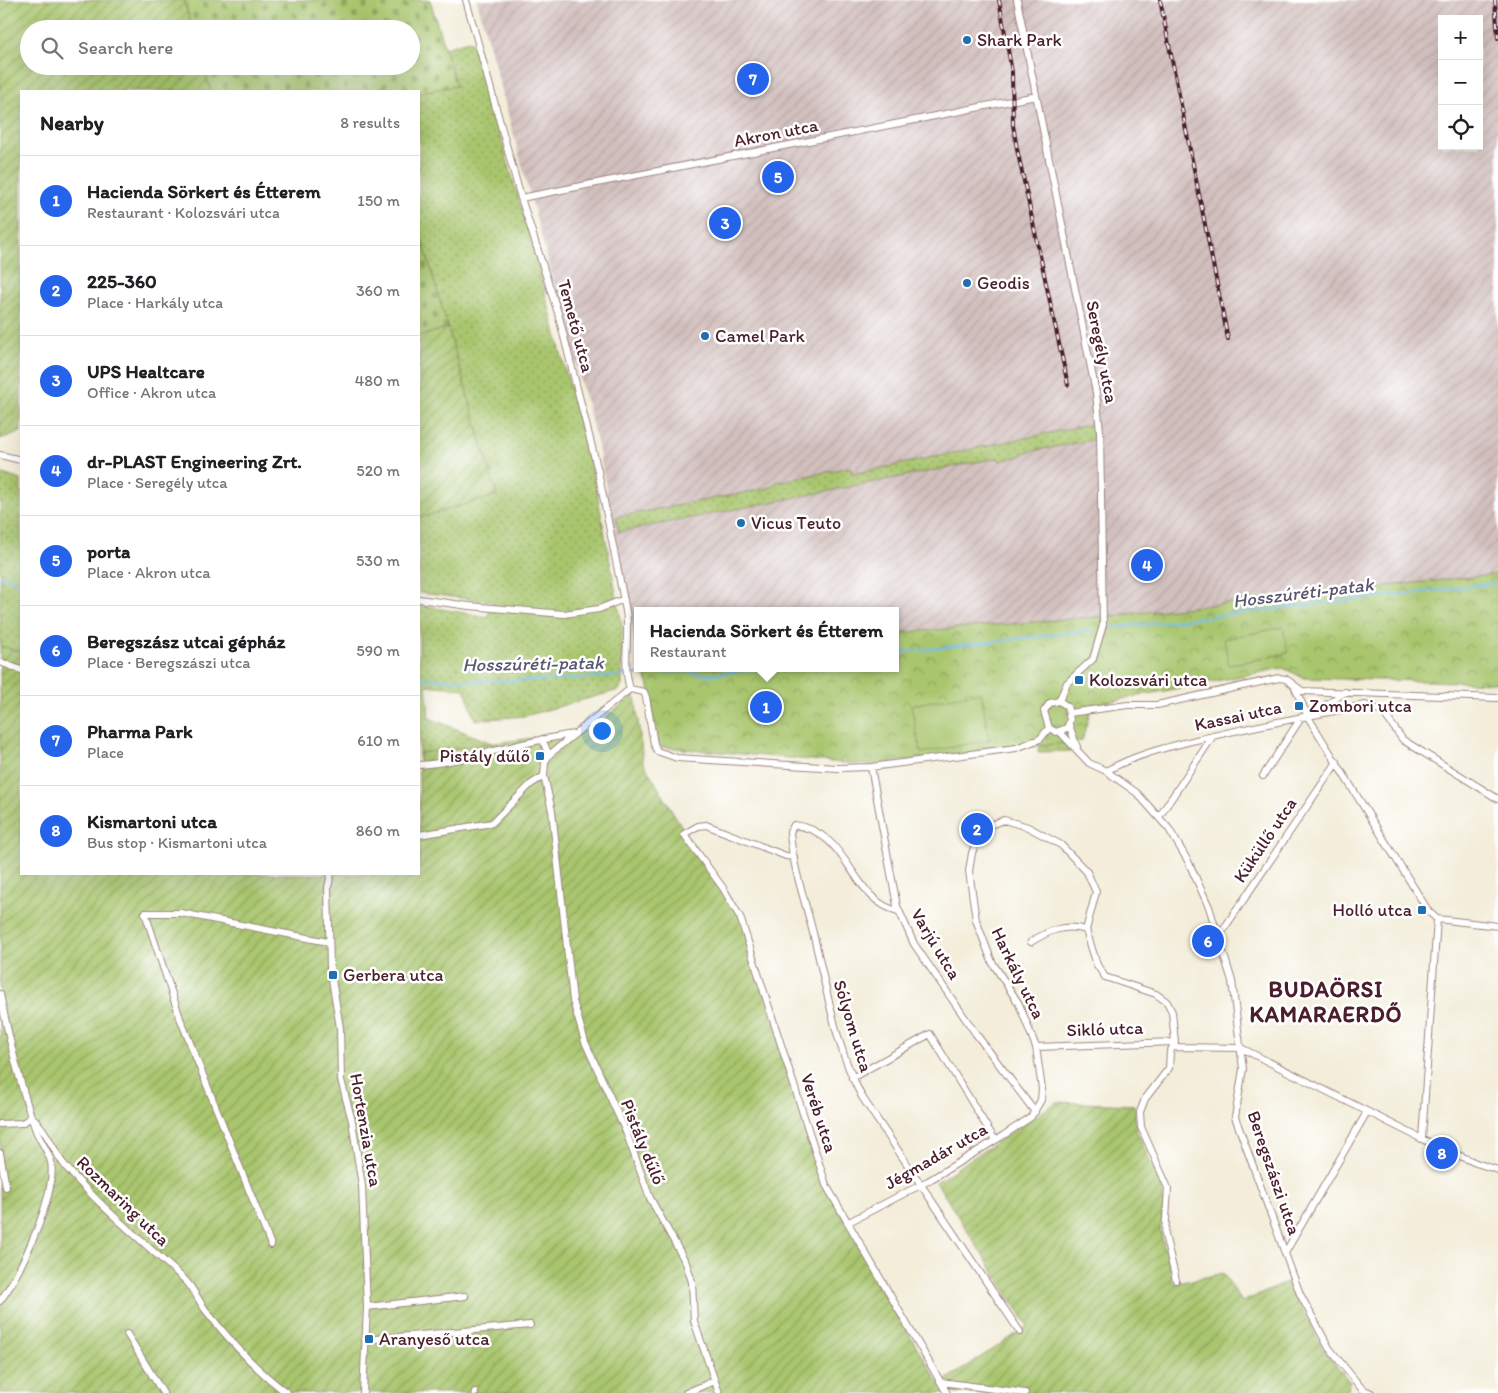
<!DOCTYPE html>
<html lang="en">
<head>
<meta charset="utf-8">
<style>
  body { margin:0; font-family:Itim,sans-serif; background:#f6f6f6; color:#202124 }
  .controls { position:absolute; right:15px; top:15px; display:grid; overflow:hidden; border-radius:0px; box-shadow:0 5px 20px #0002 }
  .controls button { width:45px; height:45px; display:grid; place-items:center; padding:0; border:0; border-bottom:1px solid #e0e0e0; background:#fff; color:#202124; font:25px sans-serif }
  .you { position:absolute; left:601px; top:730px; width:18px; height:18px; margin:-12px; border:4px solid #fff; border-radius:50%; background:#1a73e8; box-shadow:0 0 0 8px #1a73e833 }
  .badge { display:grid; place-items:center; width:32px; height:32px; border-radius:50%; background:#2563eb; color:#fff; font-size:16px; font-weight:700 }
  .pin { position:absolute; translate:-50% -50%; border:2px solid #fff; box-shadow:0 1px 5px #0006 }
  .popup { position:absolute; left:634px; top:607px; width:265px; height:65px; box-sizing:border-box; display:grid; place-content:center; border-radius:0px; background:#fff; filter:drop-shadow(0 1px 4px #0005); font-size:16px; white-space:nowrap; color:#757577 }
  .popup b { font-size:19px; color:#202124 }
  .popup::after { content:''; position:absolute; left:50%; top:100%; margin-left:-10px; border:10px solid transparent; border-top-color:#fff }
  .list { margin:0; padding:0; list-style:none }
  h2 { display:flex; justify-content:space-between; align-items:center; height:65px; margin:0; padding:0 20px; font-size:21px }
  h2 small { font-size:16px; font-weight:400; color:#757577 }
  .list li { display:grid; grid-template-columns:32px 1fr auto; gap:15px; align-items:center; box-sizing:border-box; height:90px; padding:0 20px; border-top:1px solid #e0e0e0 }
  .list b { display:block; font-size:19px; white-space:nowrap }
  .list p { margin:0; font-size:16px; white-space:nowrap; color:#757577 }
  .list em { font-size:16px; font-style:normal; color:#757577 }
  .icon { flex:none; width:28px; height:28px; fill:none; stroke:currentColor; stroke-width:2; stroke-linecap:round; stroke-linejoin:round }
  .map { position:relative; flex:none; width:1498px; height:1393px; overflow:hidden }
  .search { position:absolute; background:#fff; box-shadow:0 5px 20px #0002; left:20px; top:20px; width:400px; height:55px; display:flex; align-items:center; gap:12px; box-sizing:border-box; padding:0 18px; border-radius:28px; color:#757577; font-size:19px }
  .panel { position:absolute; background:#fff; box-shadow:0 5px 20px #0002; left:20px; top:90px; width:400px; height:785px; border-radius:0px }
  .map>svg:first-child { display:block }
  .industrial { fill:url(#industrial-furrows); fill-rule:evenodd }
  .railway { fill:#d1bfbd }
  .grass { fill:url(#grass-dots); stroke:#7a724c }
  .cemetery { fill:url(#cemetery-stones); stroke:#7a724c }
  .park { fill:url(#park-crowns); stroke:#7a724c }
  .garden { fill:url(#garden-furrows); stroke:#7a724c }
  .pitch { fill:#a9c66e; stroke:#7a724c }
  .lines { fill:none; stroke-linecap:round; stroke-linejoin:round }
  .stream { stroke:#76bdee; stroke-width:2 }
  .minor-casing { stroke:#9e8682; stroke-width:8 }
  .minor { stroke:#fff; stroke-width:6 }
  .rail-casing { stroke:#4a1f2b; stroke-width:4 }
  .rail { stroke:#fff; stroke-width:2; stroke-dasharray:5.5; stroke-linecap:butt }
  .poi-dot { fill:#1f6fb2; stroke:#fff; stroke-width:2 }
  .labels { text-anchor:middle; stroke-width:5; stroke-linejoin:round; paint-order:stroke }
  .poi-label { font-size:18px; fill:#4a1f2b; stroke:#fff; text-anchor:start }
  .street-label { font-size:18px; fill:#4a1f2b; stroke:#fff }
  .water-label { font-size:19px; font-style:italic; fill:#59566f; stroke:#fff }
  .district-label { font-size:22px; font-weight:bold; letter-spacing:1px; fill:#4a1f2b; stroke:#fff }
</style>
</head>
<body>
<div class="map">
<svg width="1498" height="1393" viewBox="0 0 1498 1393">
  <defs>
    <pattern id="industrial-furrows" width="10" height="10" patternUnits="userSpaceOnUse" patternTransform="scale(1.25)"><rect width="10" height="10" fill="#d1bfbd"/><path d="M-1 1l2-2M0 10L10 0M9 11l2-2" fill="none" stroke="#b5a4a3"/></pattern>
    <pattern id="grass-dots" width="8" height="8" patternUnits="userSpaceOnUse" patternTransform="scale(1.25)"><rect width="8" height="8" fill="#a9c66e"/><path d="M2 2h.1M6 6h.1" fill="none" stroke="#8ca05b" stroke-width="1.8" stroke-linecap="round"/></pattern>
    <pattern id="cemetery-stones" width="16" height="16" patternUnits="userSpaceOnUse" patternTransform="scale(1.25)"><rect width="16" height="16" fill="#a9c66e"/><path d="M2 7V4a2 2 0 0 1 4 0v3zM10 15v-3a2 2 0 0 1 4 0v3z" fill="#8ca05b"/></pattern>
    <pattern id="park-crowns" width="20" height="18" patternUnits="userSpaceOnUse" patternTransform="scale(1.25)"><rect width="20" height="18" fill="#a9c66e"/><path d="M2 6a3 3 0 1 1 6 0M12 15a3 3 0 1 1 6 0" fill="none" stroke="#8ca05b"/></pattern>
    <pattern id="garden-furrows" width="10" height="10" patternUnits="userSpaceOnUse" patternTransform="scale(1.25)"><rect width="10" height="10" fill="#a9c66e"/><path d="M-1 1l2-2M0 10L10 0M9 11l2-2" fill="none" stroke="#8ca05b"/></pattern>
  </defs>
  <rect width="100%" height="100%" fill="#fff"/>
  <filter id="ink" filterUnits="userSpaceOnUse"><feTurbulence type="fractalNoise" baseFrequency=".02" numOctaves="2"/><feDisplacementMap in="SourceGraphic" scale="10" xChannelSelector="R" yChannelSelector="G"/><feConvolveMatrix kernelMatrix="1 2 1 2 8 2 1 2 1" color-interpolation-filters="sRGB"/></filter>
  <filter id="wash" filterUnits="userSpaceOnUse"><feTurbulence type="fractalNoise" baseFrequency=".0096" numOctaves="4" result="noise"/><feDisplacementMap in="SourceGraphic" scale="20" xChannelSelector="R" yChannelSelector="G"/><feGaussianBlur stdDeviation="1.12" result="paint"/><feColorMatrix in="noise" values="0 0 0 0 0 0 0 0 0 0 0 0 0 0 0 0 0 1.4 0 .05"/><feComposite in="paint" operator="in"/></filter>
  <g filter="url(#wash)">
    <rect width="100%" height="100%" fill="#f3edd9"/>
    <!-- industrial -->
    <path class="industrial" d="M477,0H1498V574L1108,616L895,633V611H637V654L598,446ZM1442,19H1479V146H1442Z"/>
    <!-- railway -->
    <path class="railway" d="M997,0H1002L1014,62L1015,119H1011V73Z"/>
    <!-- grass -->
    <path class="grass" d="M468,41L473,43L537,262L596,487L622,625V685L619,690L525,716L475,720L465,689L426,685L429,718L494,744L419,753V605L487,617L494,602L419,593V518L497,495L419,229V92L456,86L445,48Z
      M1092,424L1093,440L1027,452L1020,456L1000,461L997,458L619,532L616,517L769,488L777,482L850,467L853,474Z
      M0,473L21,480V652L0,646Z
      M1046,740L1065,741L1071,751L1038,752V749Z"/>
    <!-- cemetery -->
    <path class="cemetery" d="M184,0H430L456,86L419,92L211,91L203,66H411V29H192Z
      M419,229L448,328L419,336Z"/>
    <!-- park -->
    <path class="park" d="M1498,574V683L1304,678L1283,668L1092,705L1082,741L868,765L661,747L657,742L649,686L642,668H895V633L1108,616Z"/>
    <!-- garden -->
    <path class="garden" d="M0,0H184L192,29H29V66H203L211,91H21V432L0,439Z
      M448,328L497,495L419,518V336Z
      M0,646L21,652V874H419V753L586,731L635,695L643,762L688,837L742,917L817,1164L848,1227L894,1310L940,1384L1028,1326L936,1182L1057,1102L1135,1105L1136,1129L1162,1188L1164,1206L1160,1230L1174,1284L1223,1273L1242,1302L1288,1282L1324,1351L1350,1382L1345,1393H0Z"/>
    <!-- pitch -->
    <path class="pitch" d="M1283,627L1288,653L1229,665L1224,639Z
      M981,692L989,740L921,753L911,705Z"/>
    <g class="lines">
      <!-- stream -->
      <path class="stream" d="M0,576L21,582
        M1112,628L1498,583
        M895,653L1093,630
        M419,678L475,681L552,680L684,671L707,675L766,668"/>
    </g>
  </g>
  <g filter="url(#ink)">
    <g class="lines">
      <!-- minor casing -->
      <g class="minor-casing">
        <path id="minor" d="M466,0L521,198L558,313L598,471L626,611C630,637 622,664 630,689
          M1017,0L1096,393L1100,431L1103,625L1093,659L1067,683L1059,701
          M521,198L1036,96
          M0,455L21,460
          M419,599L469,606L564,614L599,609L624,599
          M0,662L21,670
          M1295,688L1308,717L1429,912L1437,919L1498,926
          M630,689L549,755L545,762L544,776L552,811L573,1001L585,1042L626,1132L650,1198L686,1263L692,1282L694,1321L719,1393
          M630,689L644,692L646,697L654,744L657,751L677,758L838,768L871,767L1016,748L1040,739L1049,728
          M1059,701L1067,706L1070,720L1067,728L1056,732L1049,728L1044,711L1050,703Z
          M1069,713L1128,705H1157L1279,678L1286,679L1302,691L1498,698
          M1313,714L1345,692
          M1069,725L1077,747
          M1060,732L1089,763L1106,771L1137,793L1169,829L1188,861L1209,907L1232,981L1243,1069L1235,1117L1300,1294L1329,1348L1362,1389L1371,1393
          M542,739L549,755
          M419,765C472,761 522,740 575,734
          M871,767L897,906L914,944L976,1034L1035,1112
          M1106,771C1135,755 1164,748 1196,740C1252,726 1309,716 1365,705L1382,711L1403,740L1498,799
          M1263,776L1301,718
          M1159,817L1213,736
          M419,835L492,823L531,784L544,776
          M794,857L786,856L706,825L698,826L684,834L723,888L740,917L826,1185L947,1393
          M331,874L328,887L330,967L340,1028L341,1080L352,1121L362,1186L367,1307L363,1393
          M898,911C850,900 850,831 794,825L790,832C792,865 805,900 813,933C827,988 835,1047 862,1097L1020,1332
          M1219,936L1337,762
          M1031,942C1048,931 1065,923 1086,930
          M0,994C9,1039 20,1085 35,1128C39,1140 48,1150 51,1162C57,1194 20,1275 0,1301
          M1036,1047L1175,1042
          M1173,1047L1241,1048L1422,1139L1476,1163L1498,1170
          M852,1078L930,1034L995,1140
          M32,1117C47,1130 53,1151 66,1167C101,1208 145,1243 185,1280C194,1289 199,1302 207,1312C230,1341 257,1371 287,1393
          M0,1124L22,1123L32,1117
          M1422,1139L1437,919
          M0,1153L6,1187
          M849,1222L928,1181L1004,1135L1031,1117L1041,1100L1042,1089L1036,1047L1019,1004L992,962L976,920L969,871L972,853L978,837L987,826L1004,820L1028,827L1061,845L1087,872L1096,892L1086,930L1097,965L1105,977L1156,994L1167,1002L1172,1012L1175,1042L1170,1052L1169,1068L1145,1099L1140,1112L1141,1127L1168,1188L1165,1235L1176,1280
          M271,1245L180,1018L145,913H181L328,942
          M1285,1253L1367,1112
          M367,1307L465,1296
          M127,1334L163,1393
          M365,1340L530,1325
          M941,1382L1025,1393
          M475,1392V1393
          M686,1393L714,1381"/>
      </g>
      <!-- minor -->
      <use href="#minor" class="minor"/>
      <!-- rail casing -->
      <g class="rail-casing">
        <path id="rail" d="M999,0L1012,72L1013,125L1017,149L1068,385
          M1160,0L1228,339
          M1495,0L1498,38"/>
      </g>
      <!-- rail -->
      <use href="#rail" class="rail"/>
    </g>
  </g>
  <!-- markers -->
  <g class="poi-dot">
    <circle cx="967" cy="40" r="5"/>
    <circle cx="967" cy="283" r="5"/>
    <circle cx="705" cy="336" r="5"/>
    <circle cx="741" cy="523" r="5"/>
    <rect x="1074" y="675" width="10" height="10" rx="2.5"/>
    <rect x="1294" y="701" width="10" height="10" rx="2.5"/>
    <rect x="535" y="751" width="10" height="10" rx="2.5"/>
    <rect x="1417" y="905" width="10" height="10" rx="2.5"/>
    <rect x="328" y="970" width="10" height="10" rx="2.5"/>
    <rect x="364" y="1334" width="10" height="10" rx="2.5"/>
  </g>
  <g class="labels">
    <!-- poi labels -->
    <g class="poi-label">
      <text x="977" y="46">Shark Park</text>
      <text x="977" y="289">Geodis</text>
      <text x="715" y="342">Camel Park</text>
      <text x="751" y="529">Vicus Teuto</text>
      <text x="1089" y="686">Kolozsvári utca</text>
      <text x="1309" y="712">Zombori utca</text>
      <text x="530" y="762" text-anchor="end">Pistály dűlő</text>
      <text x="1412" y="916" text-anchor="end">Holló utca</text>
      <text x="343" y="981">Gerbera utca</text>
      <text x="379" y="1345">Aranyeső utca</text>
    </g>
    <!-- street labels -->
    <g class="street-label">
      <text transform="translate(776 133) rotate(-11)" y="6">Akron utca</text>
      <text transform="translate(576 326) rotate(75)" y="6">Temető utca</text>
      <text transform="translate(1102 352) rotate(79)" y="6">Seregély utca</text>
      <text transform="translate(1238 716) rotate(-12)" y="6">Kassai utca</text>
      <text transform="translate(1265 840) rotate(-56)" y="6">Küküllő utca</text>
      <text transform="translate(936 944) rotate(59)" y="6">Varjú utca</text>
      <text transform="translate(1018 973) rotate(64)" y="6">Harkály utca</text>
      <text transform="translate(853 1026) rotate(73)" y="6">Sólyom utca</text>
      <text transform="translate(1105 1029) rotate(-2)" y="6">Sikló utca</text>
      <text transform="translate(819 1113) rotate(72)" y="6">Veréb utca</text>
      <text transform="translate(366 1130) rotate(80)" y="6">Hortenzia utca</text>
      <text transform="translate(643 1142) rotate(68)" y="6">Pistály dűlő</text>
      <text transform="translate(936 1156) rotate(-30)" y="6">Jégmadár utca</text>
      <text transform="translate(1274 1173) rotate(71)" y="6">Beregszászi utca</text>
      <text transform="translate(123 1201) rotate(44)" y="6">Rozmaring utca</text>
    </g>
    <!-- water labels -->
    <g class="water-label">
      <text transform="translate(1303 592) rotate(-7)" y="7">Hosszúréti-patak</text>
      <text transform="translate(533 663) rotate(-1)" y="7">Hosszúréti-patak</text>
    </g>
    <!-- district labels -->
    <g class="district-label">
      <text x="1326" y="997">BUDAÖRSI<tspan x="1326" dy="25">KAMARAERDŐ</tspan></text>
    </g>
  </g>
</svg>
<div class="controls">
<button>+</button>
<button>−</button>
<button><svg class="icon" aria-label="locate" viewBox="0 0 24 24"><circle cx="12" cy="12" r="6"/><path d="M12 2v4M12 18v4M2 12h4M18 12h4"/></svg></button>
</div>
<div class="you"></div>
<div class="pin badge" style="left:766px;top:707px">1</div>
<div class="popup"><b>Hacienda Sörkert és Étterem</b>Restaurant</div>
<div class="pin badge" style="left:977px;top:829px">2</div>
<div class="pin badge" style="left:725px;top:223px">3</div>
<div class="pin badge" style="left:1147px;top:565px">4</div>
<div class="pin badge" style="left:778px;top:177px">5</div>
<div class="pin badge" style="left:1208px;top:941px">6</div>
<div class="pin badge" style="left:753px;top:79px">7</div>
<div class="pin badge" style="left:1442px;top:1153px">8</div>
<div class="search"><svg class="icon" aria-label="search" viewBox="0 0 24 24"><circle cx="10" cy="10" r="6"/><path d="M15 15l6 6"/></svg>Search here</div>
<section class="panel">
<h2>Nearby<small>8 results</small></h2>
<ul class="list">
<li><span class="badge">1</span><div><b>Hacienda Sörkert és Étterem</b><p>Restaurant · Kolozsvári utca</p></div><em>150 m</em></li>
<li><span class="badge">2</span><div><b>225-360</b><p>Place · Harkály utca</p></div><em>360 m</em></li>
<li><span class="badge">3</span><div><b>UPS Healtcare</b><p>Office · Akron utca</p></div><em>480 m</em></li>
<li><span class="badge">4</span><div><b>dr-PLAST Engineering Zrt.</b><p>Place · Seregély utca</p></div><em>520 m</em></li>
<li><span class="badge">5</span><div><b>porta</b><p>Place · Akron utca</p></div><em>530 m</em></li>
<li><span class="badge">6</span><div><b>Beregszász utcai gépház</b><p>Place · Beregszászi utca</p></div><em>590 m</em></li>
<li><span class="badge">7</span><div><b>Pharma Park</b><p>Place</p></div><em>610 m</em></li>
<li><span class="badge">8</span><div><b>Kismartoni utca</b><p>Bus stop · Kismartoni utca</p></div><em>860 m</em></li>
</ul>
</section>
</div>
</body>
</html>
